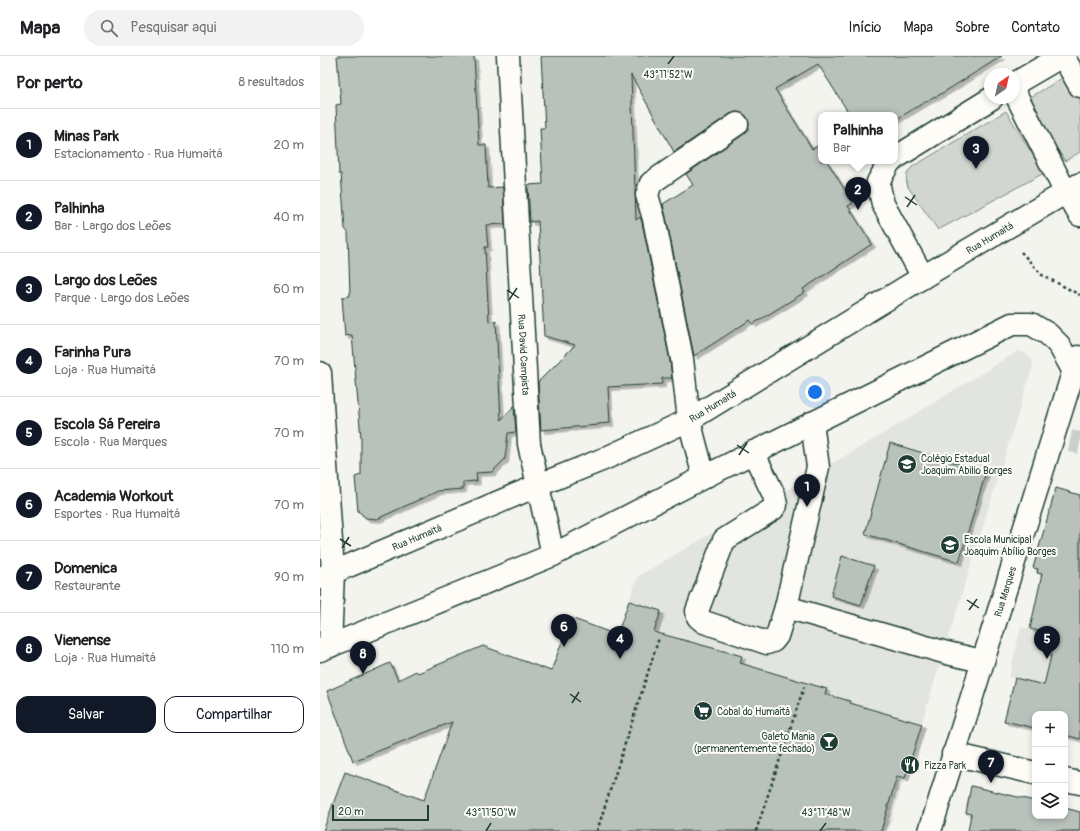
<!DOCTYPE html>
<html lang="pt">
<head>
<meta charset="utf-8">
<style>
  body { margin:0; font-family:Pangolin,sans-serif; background:#f2f2f2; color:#202124 }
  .controls { position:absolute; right:12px; bottom:12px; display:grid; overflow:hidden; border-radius:8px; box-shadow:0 2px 6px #0003 }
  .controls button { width:36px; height:36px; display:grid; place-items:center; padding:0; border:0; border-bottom:1px solid #e0e0e0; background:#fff; color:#202124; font:20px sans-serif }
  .compass { position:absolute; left:664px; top:12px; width:36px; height:36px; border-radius:50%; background:#fff; box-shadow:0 2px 6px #0003; rotate:34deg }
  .scale { position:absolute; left:12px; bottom:10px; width:97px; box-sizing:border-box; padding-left:4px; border:2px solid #1f3d34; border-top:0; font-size:11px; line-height:14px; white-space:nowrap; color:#1f3d34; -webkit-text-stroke:3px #fdfcf7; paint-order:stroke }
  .you { position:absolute; left:495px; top:336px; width:14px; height:14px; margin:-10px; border:3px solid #fff; border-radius:50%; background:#1a73e8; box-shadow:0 0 0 6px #1a73e833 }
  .badge { display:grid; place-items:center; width:26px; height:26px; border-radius:50%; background:#111827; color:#fff; font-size:13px; font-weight:700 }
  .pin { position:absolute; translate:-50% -33px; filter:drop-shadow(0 1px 2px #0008) }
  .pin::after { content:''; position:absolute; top:21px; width:14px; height:12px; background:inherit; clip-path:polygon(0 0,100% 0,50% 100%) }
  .popup { position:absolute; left:498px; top:56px; width:80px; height:52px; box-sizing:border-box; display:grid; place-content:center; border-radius:8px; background:#fff; filter:drop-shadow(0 1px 3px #0005); font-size:13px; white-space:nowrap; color:#757577 }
  .popup b { font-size:15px; color:#202124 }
  .popup::after { content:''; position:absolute; left:50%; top:100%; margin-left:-8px; border:8px solid transparent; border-top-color:#fff }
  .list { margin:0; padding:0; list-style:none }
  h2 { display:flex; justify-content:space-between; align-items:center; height:52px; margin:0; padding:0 16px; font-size:17px }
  h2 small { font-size:13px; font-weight:400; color:#757577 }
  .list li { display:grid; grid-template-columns:26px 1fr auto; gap:12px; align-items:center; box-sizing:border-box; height:72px; padding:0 16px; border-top:1px solid #e0e0e0 }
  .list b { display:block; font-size:15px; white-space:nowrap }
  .list p { margin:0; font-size:13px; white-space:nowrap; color:#757577 }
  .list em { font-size:13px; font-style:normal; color:#757577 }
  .actions { display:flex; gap:8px; padding:12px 16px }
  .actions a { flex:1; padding:9px 0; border:1px solid #111827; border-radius:12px; text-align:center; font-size:14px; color:#111827 }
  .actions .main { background:#111827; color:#fff }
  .icon { flex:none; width:22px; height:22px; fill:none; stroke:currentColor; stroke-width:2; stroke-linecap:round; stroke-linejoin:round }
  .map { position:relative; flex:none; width:760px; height:775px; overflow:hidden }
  header { display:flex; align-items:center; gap:24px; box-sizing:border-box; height:56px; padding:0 20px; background:#fff; border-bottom:1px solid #e0e0e0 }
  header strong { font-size:19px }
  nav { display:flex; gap:22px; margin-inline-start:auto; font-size:14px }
  .search { width:280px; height:36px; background:#f2f2f2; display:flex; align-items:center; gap:10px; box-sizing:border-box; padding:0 14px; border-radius:22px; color:#757577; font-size:15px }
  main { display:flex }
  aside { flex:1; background:#fff }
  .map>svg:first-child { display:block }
  .built { fill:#e2e5df }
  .green { fill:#d1d6d1; stroke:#788a82 }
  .building { fill:#b9c1bb; stroke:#1f3d34; filter:url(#shadow) }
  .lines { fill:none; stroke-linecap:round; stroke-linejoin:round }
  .minor-tunnel { stroke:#c9cfca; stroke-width:22; stroke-dasharray:22 11; stroke-linecap:butt }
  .minor-casing { stroke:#1f3d34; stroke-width:25 }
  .major-casing { stroke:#1f3d34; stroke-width:25 }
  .path { stroke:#1f3d34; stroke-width:2.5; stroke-dasharray:3 3; stroke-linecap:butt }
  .minor { stroke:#fdfcf7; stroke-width:22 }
  .major { stroke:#fdfcf7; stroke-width:22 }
  .ticks { fill:none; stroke:#1f3d34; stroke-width:1.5 }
  .labels { text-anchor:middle; stroke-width:4; stroke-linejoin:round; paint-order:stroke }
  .street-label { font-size:10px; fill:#1f3d34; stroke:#fdfcf7 }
  .poi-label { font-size:10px; fill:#1f3d34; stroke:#fdfcf7; text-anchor:start }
  .ticks-label { font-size:10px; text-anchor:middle; fill:#1f3d34; stroke:#fdfcf7; stroke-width:4; stroke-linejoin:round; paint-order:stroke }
</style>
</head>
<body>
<header>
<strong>Mapa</strong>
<div class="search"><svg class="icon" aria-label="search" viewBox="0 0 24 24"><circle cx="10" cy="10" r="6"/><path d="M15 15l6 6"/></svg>Pesquisar aqui</div>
<nav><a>Início</a><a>Mapa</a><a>Sobre</a><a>Contato</a></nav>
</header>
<main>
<aside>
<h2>Por perto<small>8 resultados</small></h2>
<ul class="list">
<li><span class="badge">1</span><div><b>Minas Park</b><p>Estacionamento · Rua Humaitá</p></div><em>20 m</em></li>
<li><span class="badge">2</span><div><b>Palhinha</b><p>Bar · Largo dos Leões</p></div><em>40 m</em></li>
<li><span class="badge">3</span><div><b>Largo dos Leões</b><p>Parque · Largo dos Leões</p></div><em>60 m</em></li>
<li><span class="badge">4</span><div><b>Farinha Pura</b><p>Loja · Rua Humaitá</p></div><em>70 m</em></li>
<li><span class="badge">5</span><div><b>Escola Sá Pereira</b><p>Escola · Rua Marques</p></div><em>70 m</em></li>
<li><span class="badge">6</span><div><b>Academia Workout</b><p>Esportes · Rua Humaitá</p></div><em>70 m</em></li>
<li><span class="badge">7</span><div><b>Domenica</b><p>Restaurante</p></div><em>90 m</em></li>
<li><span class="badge">8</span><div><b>Vienense</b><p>Loja · Rua Humaitá</p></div><em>110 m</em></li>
</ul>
<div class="actions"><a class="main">Salvar</a><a>Compartilhar</a></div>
</aside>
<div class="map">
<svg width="760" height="775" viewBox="0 0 760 775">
  <defs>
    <filter id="shadow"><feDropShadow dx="3.5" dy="3.5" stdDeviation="0" flood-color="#0004"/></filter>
  </defs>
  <rect width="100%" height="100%" fill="#f4f4ef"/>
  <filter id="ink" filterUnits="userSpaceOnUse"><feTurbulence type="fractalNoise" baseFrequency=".025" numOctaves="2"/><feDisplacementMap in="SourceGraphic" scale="8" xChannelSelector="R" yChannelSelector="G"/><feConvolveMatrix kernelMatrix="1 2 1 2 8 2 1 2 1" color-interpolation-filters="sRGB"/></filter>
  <g filter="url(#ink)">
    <!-- built -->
    <path class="built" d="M698,295L703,296L712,302L713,310L568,775H226L318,520L556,382Z
      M701,571L760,584L724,629L689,621Z"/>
    <!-- green -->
    <path class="green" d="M749,18L760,37V96L745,105L706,44Z
      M686,55L724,117L618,174L588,131C585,122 586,118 592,111Z"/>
    <!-- building -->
    <path class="building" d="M17,0H154L159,89H166L168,132L183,131L185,168L166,169L168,191H165L169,266L176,265L181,364L194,350L196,376L188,377L185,403L172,416L156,417L157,425L143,426V433L118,435L57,463L46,462L38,455L35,421L41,419V382L32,279L25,280L22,241L30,240L28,176L25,173L21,118H19L16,49L21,48Z
      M221,0H682L616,41L615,40L575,64V59H530L498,8L455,33L492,93L497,90L501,95V105H507L533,147L528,150L552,188L483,233L485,236L433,268L430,264L374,300L346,161L343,148L373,129L366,118L424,78L428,73L429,67L427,61L422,57L416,56L410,58L354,96L311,19L316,164L320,161L322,166L350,305L352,322H342V328L288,331L290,367L278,368V369L221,374L218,326L255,289L224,280L218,165L210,166L208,129L223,128L220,72H225Z
      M570,387L666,416L639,506L545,478Z
      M736,432L760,439V683L745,679V658H715V672L684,665L695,622L724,629L736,579L710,573L722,518L717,517L718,513L713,512Z
      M522,500L554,510L541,549L511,540Z
      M309,545L341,555L334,576L422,600L420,607L507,633L505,638L530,645V647L602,668L585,722L577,720L561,775H3L25,716L104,744L132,666L33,705L7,635L70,607L78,624L96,615L98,617L163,590L231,615L251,562L297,579Z
      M651,730L715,745V760H745V752L760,756V775H648L651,758L646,757Z"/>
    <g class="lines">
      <!-- minor-tunnel -->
      <path class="minor-tunnel" d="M750,385L760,387"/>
      <!-- minor casing -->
      <g class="minor-casing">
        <g id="minor">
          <path id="s1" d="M188,0L209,388L233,499"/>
          <path d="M743,0L760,30"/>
          <path d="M694,28L742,0"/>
          <path d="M694,35L746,137L760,159"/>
          <path d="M575,102L672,42"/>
          <path d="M570,105L558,126L563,148L603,221"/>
          <path d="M0,317L13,516L10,590"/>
          <path d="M369,364L362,303L334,163L327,139L331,127L417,68"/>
          <path d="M433,396L454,439L456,449L453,453L404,484L377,555L378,561L384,566L447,587L453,585L457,580L466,551L498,411L492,367"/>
          <path d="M466,551L627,597L662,605"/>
          <path d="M0,594L233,499L384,421L692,268H711L728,278L739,289L753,314"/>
          <path d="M633,698L715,717"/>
          <path d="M745,724L760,727"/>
          <path id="s2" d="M610,775L758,301"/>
        </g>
      </g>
      <!-- major casing -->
      <g class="major-casing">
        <g id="major">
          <path d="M369,364L384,421"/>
          <path id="s3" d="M0,522L219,429L284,403L369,364L603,221L760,128"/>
        </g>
      </g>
      <!-- path -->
      <path class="path" d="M701,196L722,219L760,239
        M277,775L339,582
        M436,775L484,631"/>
      <!-- minor -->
      <use href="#minor" class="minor"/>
      <!-- major -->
      <use href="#major" class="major"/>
    </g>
  </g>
  <!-- ticks -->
  <path class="ticks" d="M348,8L354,0M585,141L597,149M587,151L595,139M187,234L199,242M189,244L197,232M417,389L429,397M419,399L427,387M20,483L31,490M22,492L29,481M647,544L659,552M649,554L657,543M250,638L261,646M252,647L259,636M166,775L171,767M500,775L506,767"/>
  <!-- icons -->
  <defs>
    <g id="school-disc" transform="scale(1)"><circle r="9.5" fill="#1f3d34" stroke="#fdfcf7"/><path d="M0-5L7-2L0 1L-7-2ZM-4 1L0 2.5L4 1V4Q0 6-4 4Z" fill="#fff"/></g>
    <g id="supermarket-disc" transform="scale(1)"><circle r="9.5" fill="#1f3d34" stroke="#fdfcf7"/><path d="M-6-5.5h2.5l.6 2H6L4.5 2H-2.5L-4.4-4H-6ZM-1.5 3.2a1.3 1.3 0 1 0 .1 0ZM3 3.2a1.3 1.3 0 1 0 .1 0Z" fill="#fff"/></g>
    <g id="bar-disc" transform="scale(1)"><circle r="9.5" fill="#1f3d34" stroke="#fdfcf7"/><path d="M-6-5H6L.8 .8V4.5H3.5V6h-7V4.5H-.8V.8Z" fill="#fff"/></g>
    <g id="restaurant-disc" transform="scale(1)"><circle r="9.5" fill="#1f3d34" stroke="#fdfcf7"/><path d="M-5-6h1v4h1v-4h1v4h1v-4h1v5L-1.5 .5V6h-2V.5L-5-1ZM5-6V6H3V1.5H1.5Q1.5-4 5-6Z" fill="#fff"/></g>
  </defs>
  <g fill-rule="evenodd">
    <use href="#school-disc" x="587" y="408"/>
    <use href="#school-disc" x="630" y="489"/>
    <use href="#supermarket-disc" x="383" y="655"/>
    <use href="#bar-disc" x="509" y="686"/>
    <use href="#restaurant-disc" x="590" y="709"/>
  </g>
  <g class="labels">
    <!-- street labels -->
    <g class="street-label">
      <text dy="4" stroke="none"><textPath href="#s3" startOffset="753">Rua Humaitá</textPath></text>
      <text dy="4" stroke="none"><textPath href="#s1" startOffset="299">Rua David Campista</textPath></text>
      <text dy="4" stroke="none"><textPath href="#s3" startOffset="429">Rua Humaitá</textPath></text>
      <text dy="4" stroke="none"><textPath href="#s3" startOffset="105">Rua Humaitá</textPath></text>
      <text dy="4" stroke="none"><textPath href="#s2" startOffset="251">Rua Marques</textPath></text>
    </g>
    <!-- poi labels -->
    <g class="poi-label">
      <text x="601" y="406">Colégio Estadual<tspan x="601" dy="12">Joaquim Abilio Borges</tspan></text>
      <text x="644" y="487">Escola Municipal<tspan x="644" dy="12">Joaquim Abílio Borges</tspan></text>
      <text x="397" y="659">Cobal do Humaitá</text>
      <text x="495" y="684" text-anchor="end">Galeto Mania<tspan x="495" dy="12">(permanentemente fechado)</tspan></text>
      <text x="604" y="713">Pizza Park</text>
    </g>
  </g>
  <g class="ticks-label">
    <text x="348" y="22">43°11'52"W</text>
    <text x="171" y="760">43°11'50"W</text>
    <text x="506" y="760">43°11'48"W</text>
  </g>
</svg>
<div class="controls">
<button>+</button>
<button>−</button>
<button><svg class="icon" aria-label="layers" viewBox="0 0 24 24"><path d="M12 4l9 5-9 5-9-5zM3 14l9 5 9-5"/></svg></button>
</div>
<svg class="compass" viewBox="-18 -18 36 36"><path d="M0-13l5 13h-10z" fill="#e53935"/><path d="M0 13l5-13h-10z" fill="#757577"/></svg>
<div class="scale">20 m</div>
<div class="you"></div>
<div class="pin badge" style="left:487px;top:451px">1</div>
<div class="pin badge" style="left:538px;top:154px">2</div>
<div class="popup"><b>Palhinha</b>Bar</div>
<div class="pin badge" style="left:656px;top:113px">3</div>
<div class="pin badge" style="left:300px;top:603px">4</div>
<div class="pin badge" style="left:727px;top:603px">5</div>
<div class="pin badge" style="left:244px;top:591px">6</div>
<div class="pin badge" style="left:671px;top:727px">7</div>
<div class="pin badge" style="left:43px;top:618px">8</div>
</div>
</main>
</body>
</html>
